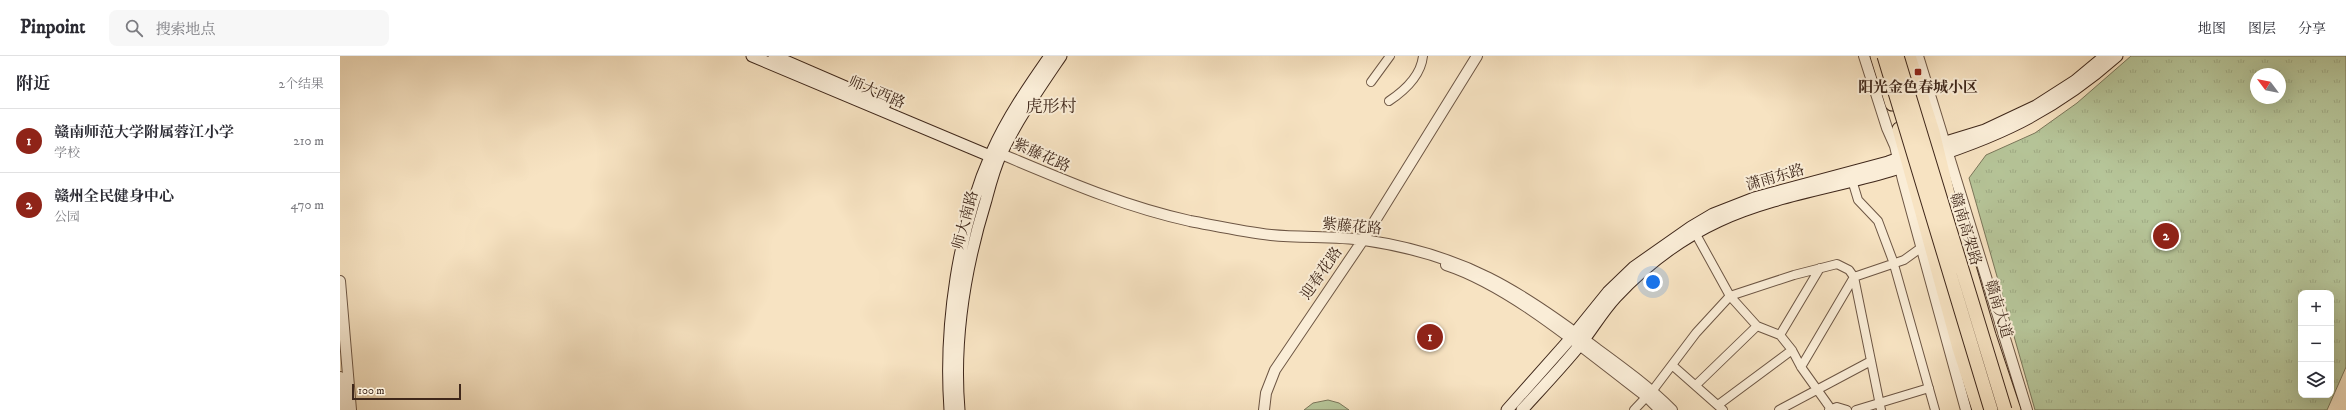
<!DOCTYPE html>
<html lang="zh">
<head>
<meta charset="utf-8">
<style>
  body { margin:0; font-family:"IM FELL DW Pica","Noto Serif SC",serif; background:#f7f7f7; color:#2b2b33 }
  .controls { position:absolute; right:12px; bottom:12px; display:grid; overflow:hidden; border-radius:8px; box-shadow:0 4px 16px #0002 }
  .controls button { width:36px; height:36px; display:grid; place-items:center; padding:0; border:0; border-bottom:1px solid #e1e1e2; background:#fff; color:#2b2b33; font:20px sans-serif }
  .compass { position:absolute; left:1910px; top:12px; width:36px; height:36px; border-radius:50%; background:#fff; box-shadow:0 4px 16px #0002; rotate:302deg }
  .scale { position:absolute; left:12px; bottom:10px; width:109px; box-sizing:border-box; padding-left:4px; border:2px solid #3f271a; border-top:0; font-size:11px; line-height:14px; white-space:nowrap; color:#3f271a; -webkit-text-stroke:3px #faedd7; paint-order:stroke }
  .you { position:absolute; left:1313px; top:226px; width:14px; height:14px; margin:-10px; border:3px solid #fff; border-radius:50%; background:#1a73e8; box-shadow:0 0 0 6px #1a73e833 }
  .badge { display:grid; place-items:center; width:26px; height:26px; border-radius:50%; background:#8f2418; color:#fff; font-size:13px; font-weight:700 }
  .pin { position:absolute; translate:-50% -50%; border:2px solid #fff; box-shadow:0 1px 4px #0006 }
  .list { margin:0; padding:0; list-style:none }
  h2 { display:flex; justify-content:space-between; align-items:center; height:52px; margin:0; padding:0 16px; font-size:17px }
  h2 small { font-size:13px; font-weight:400; color:#7c7c81 }
  .list li { display:grid; grid-template-columns:26px 1fr auto; gap:12px; align-items:center; box-sizing:border-box; height:64px; padding:0 16px; border-top:1px solid #e1e1e2 }
  .list b { display:block; font-size:15px; white-space:nowrap }
  .list p { margin:0; font-size:13px; white-space:nowrap; color:#7c7c81 }
  .list em { font-size:13px; font-style:normal; color:#7c7c81 }
  .icon { flex:none; width:22px; height:22px; fill:none; stroke:currentColor; stroke-width:2; stroke-linecap:round; stroke-linejoin:round }
  .map { position:relative; flex:none; width:2006px; height:354px; overflow:hidden }
  header { display:flex; align-items:center; gap:24px; box-sizing:border-box; height:56px; padding:0 20px; background:#fff; border-bottom:1px solid #e1e1e2 }
  header strong { font-size:19px }
  nav { display:flex; gap:22px; margin-inline-start:auto; font-size:14px }
  .search { width:280px; height:36px; background:#f7f7f7; display:flex; align-items:center; gap:10px; box-sizing:border-box; padding:0 14px; border-radius:8px; color:#7c7c81; font-size:15px }
  main { display:flex }
  aside { flex:1; background:#fff }
  .map>svg:first-child { display:block }
  .green { fill:#b6c599; stroke:#7a765a }
  .park { fill:url(#park-tufts); stroke:#7a765a; fill-rule:evenodd }
  .lines { fill:none; stroke-linecap:round; stroke-linejoin:round }
  .minor-casing { stroke:#6d5644; stroke-width:10 }
  .tertiary-casing { stroke:#6d5644; stroke-width:12 }
  .secondary-casing { stroke:#3f271a; stroke-width:13 }
  .primary-casing { stroke:#3f271a; stroke-width:15 }
  .minor { stroke:#faedd7; stroke-width:8 }
  .tertiary { stroke:#faedd7; stroke-width:10 }
  .secondary { stroke:#faedd7; stroke-width:11 }
  .primary { stroke:#f7e3c2; stroke-width:13 }
  .trunk-bridge-casing { stroke:#3f271a; stroke-width:15; stroke-linecap:butt }
  .trunk-bridge { stroke:#f7e3c2; stroke-width:13 }
  .poi-dot { fill:#8f2418; stroke:#faedd7; stroke-width:1.5 }
  .labels { text-anchor:middle; stroke-width:4; stroke-linejoin:round; paint-order:stroke }
  .poi-label { font-size:15px; font-weight:bold; fill:#3f271a; stroke:#faedd7 }
  .street-label { font-size:15px; fill:#3f271a; stroke:#faedd7 }
  .quarter-label { font-size:17px; fill:#3f271a; stroke:#faedd7 }
</style>
</head>
<body>
<header>
<strong>Pinpoint</strong>
<div class="search"><svg class="icon" aria-label="search" viewBox="0 0 24 24"><circle cx="10" cy="10" r="6"/><path d="M15 15l6 6"/></svg>搜索地点</div>
<nav><a>地图</a><a>图层</a><a>分享</a></nav>
</header>
<main>
<aside>
<h2>附近<small>2个结果</small></h2>
<ul class="list">
<li><span class="badge">1</span><div><b>赣南师范大学附属蓉江小学</b><p>学校</p></div><em>210 m</em></li>
<li><span class="badge">2</span><div><b>赣州全民健身中心</b><p>公园</p></div><em>470 m</em></li>
</ul>
</aside>
<div class="map">
<svg width="2006" height="354" viewBox="0 0 2006 354">
  <defs>
    <pattern id="park-tufts" width="24" height="20" patternUnits="userSpaceOnUse"><rect width="24" height="20" fill="#b6c599"/><path d="M3 7l-1-3M5 7V3M7 7l1-3M15 17l-1-3M17 17v-4M19 17l1-3" fill="none" stroke="#9ea983"/></pattern>
  </defs>
  <rect width="100%" height="100%" fill="#f7e3c2"/>
  <filter id="stains"><feTurbulence type="fractalNoise" baseFrequency=".005" numOctaves="4"/><feColorMatrix values="0 0 0 0 .2 0 0 0 0 .09 0 0 0 0 .02 0 0 0 .5 -.17"/></filter>
  <radialGradient id="worn" r=".72"><stop offset=".6" stop-color="#630" stop-opacity="0"/><stop offset="1" stop-color="#630" stop-opacity=".3"/></radialGradient>
  <!-- green -->
  <path class="green" d="M988,344L999,347L1009,354H964L973,347Z"/>
  <!-- park -->
  <path class="park" d="M1791,0H2006V311L1987,354H1695L1629,122L1646,99L1695,77L1737,47ZM1916,18H1940V42H1916ZM1961,237H1991V339H1961Z"/>
  <g class="lines">
    <!-- minor casing -->
    <g class="minor-casing">
      <path id="minor" d="M1031,26L1050,0
        M1049,45C1064,35 1081,19 1083,0
        M1512,124L1518,144L1538,165L1553,205L1595,354
        M1353,173L1390,240L1417,270L1440,279L1452,294L1461,311L1491,353
        M1440,279L1480,212
        M1332,309L1383,354
        M1461,311L1514,221L1564,204L1582,191
        M1356,329L1417,270
        M1378,349L1452,294
        M1294,354L1313,334L1356,277L1390,240L1454,219L1497,208L1509,214L1514,221L1541,354
        M1439,354L1531,305
        M1489,354L1497,351L1507,354
        M1516,354L1589,332"/>
    </g>
    <!-- tertiary casing -->
    <g class="tertiary-casing">
      <path id="tertiary" d="M1524,0L1547,72L1555,90L1563,124L1626,354
        M1578,0L1687,354
        M654,95C719,122 781,150 850,165C877,170 904,176 931,179C962,182 994,180 1024,184C1122,198 1180,234 1257,293C1283,312 1309,331 1332,354
        M1106,209C1173,231 1250,298 1307,341L1320,354
        M0,225L11,354
        M0,321L3,354
        M924,354L926,337L935,314L1023,184L1137,0"/>
    </g>
    <!-- secondary casing -->
    <g class="secondary-casing">
      <path id="secondary" d="M412,0L650,100
        M434,0L545,48
        M610,354C604,270 618,173 652,96C667,62 689,30 710,0
        M619,354C613,283 625,212 646,144C650,129 654,113 661,98C677,64 700,31 721,0
        M1167,354L1230,283L1268,236L1294,211L1351,171L1373,158L1414,142L1548,106L1596,89L1645,74L1696,50L1735,25L1765,0
        M1182,354C1201,333 1221,312 1239,290C1252,274 1262,256 1276,241C1305,210 1340,183 1379,165C1433,140 1493,132 1550,115C1641,88 1706,63 1777,0"/>
    </g>
    <!-- primary casing -->
    <g class="primary-casing">
      <path id="primary" d="M1537,0L1552,48
        M1569,0L1593,76L1609,142L1649,279L1674,354
        M1559,73L1619,292L1639,354"/>
    </g>
    <!-- minor -->
    <use href="#minor" class="minor"/>
    <!-- tertiary -->
    <use href="#tertiary" class="tertiary"/>
    <!-- secondary -->
    <use href="#secondary" class="secondary"/>
    <!-- primary -->
    <use href="#primary" class="primary"/>
    <!-- trunk-bridge casing -->
    <g class="trunk-bridge-casing">
      <path id="trunk-bridge" d="M1544,0L1651,354
        M1557,0L1665,354"/>
    </g>
    <!-- trunk-bridge -->
    <use href="#trunk-bridge" class="trunk-bridge"/>
  </g>
  <!-- markers -->
  <rect class="poi-dot" x="1574" y="12" width="8" height="8" rx="2"/>
  <g class="labels">
    <!-- poi labels -->
    <g class="poi-label">
      <text x="1578" y="36">阳光金色春城小区</text>
    </g>
    <!-- street labels -->
    <g class="street-label">
      <text transform="translate(537 36) rotate(23)" y="5">师大西路</text>
      <text transform="translate(702 99) rotate(24)" y="5">紫藤花路</text>
      <text transform="translate(1435 121) rotate(-16)" y="5">潇雨东路</text>
      <text transform="translate(625 164) rotate(-75)" y="5">师大南路</text>
      <text transform="translate(1012 170) rotate(5)" y="5">紫藤花路</text>
      <text transform="translate(1626 173) rotate(73)" y="5">赣南高架路</text>
      <text transform="translate(981 217) rotate(-55)" y="5">迎春花路</text>
      <text transform="translate(1659 253) rotate(73)" y="5">赣南大道</text>
    </g>
    <!-- quarter labels -->
    <g class="quarter-label">
      <text x="711" y="56">虎形村</text>
    </g>
  </g>
  <rect width="100%" height="100%" filter="url(#stains)"/>
  <rect width="100%" height="100%" fill="url(#worn)"/>
</svg>
<div class="controls">
<button>+</button>
<button>−</button>
<button><svg class="icon" aria-label="layers" viewBox="0 0 24 24"><path d="M12 4l9 5-9 5-9-5zM3 14l9 5 9-5"/></svg></button>
</div>
<svg class="compass" viewBox="-18 -18 36 36"><path d="M0-13l5 13h-10z" fill="#e53935"/><path d="M0 13l5-13h-10z" fill="#7c7c81"/></svg>
<div class="scale">100 m</div>
<div class="you"></div>
<div class="pin badge" style="left:1090px;top:281px">1</div>
<div class="pin badge" style="left:1826px;top:180px">2</div>
</div>
</main>
</body>
</html>
